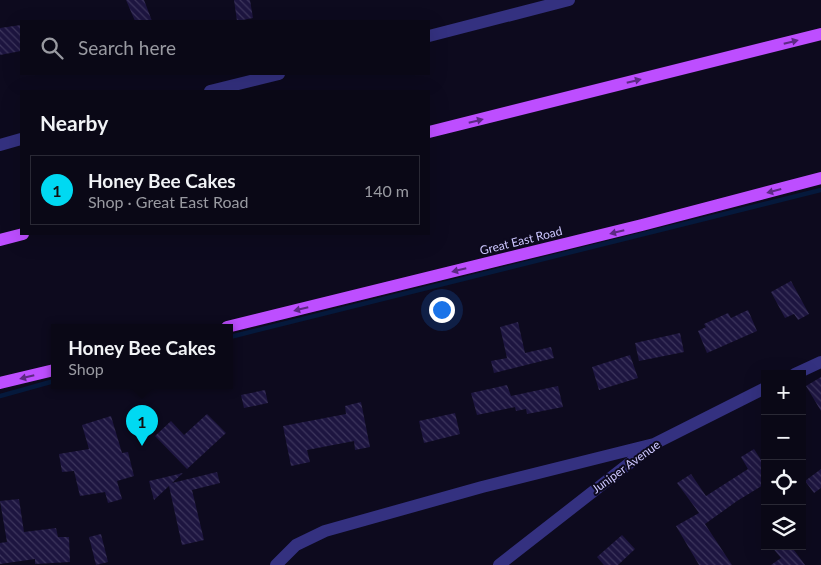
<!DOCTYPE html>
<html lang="en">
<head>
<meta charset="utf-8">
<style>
  body { margin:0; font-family:Lato,sans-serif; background:#181623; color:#f1f3f6 }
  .controls { position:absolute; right:15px; bottom:15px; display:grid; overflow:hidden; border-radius:0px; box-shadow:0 5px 20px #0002 }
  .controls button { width:45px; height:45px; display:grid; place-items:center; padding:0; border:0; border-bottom:1px solid #2a2935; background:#0a0816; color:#f1f3f6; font:25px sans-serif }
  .you { position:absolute; left:441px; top:309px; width:18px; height:18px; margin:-12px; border:4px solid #fff; border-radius:50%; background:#1a73e8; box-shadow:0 0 0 8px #1a73e833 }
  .badge { display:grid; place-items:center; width:32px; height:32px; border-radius:50%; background:#00d9f2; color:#111; font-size:16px; font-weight:700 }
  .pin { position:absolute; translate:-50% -41px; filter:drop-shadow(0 1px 2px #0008) }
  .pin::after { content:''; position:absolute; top:26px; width:18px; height:15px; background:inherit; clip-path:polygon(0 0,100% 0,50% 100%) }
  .popup { position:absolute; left:51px; top:324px; width:182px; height:65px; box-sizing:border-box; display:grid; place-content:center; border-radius:0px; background:#0a0816; filter:drop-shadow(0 1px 4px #0005); font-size:16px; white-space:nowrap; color:#999aa1 }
  .popup b { font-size:19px; color:#f1f3f6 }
  .popup::after { content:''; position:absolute; left:50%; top:100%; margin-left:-10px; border:10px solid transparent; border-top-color:#0a0816 }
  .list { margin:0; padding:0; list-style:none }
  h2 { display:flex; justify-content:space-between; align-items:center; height:65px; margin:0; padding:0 20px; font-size:21px }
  h2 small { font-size:16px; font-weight:400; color:#999aa1 }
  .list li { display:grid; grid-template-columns:32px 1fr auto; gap:15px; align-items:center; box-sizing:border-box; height:70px; margin:0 10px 10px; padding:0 10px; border:1px solid #2a2935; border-radius:0px }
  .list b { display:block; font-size:19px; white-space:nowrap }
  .list p { margin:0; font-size:16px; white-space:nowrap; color:#999aa1 }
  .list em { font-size:16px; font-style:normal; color:#999aa1 }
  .icon { flex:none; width:28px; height:28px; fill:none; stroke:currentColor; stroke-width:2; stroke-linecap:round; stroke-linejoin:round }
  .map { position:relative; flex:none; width:821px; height:565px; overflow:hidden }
  .search { position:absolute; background:#0a0816; box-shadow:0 5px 20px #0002; left:20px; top:20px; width:410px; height:55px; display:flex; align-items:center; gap:12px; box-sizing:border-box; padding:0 18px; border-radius:0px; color:#999aa1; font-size:19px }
  .panel { position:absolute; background:#0a0816; box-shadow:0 5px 20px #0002; left:20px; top:90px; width:410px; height:145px; border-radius:0px }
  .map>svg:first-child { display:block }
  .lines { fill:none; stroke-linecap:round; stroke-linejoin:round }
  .stream { stroke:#05193c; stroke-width:4.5 }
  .building { fill:url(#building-back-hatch) }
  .minor { stroke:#343180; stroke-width:12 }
  .major { stroke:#bd4eff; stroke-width:12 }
  .oneway { fill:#5c2983 }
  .labels { text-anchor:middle; stroke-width:4; stroke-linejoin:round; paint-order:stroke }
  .street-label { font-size:12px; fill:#cdc7ff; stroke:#0d0a1e }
</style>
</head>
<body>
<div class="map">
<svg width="821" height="565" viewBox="0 0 821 565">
  <defs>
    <pattern id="building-back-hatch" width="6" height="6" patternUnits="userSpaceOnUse" patternTransform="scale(1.25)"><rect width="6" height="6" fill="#1d1540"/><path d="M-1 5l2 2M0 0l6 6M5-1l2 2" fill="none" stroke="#3d365d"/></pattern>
  </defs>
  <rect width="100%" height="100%" fill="#0d0a1e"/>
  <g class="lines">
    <!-- stream -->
    <path class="stream" d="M230,337L821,190
      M0,396L54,381"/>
  </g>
  <!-- building -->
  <path class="building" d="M126,0H144L152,21H135Z
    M234,0H250L253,18L237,21Z
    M21,25V51L0,55V28Z
    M791,281L809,314L798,320L794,314L785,318L771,292Z
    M748,310L757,331L707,353L698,331L706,327L704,324L728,313L731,318Z
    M518,322L525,353L551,347L554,358L494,373L491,361L507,358L500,327Z
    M680,333L684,352L639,361L635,343Z
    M630,355L638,378L599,390L592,367Z
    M821,377V411L806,386Z
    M507,385L511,396L558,386L563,407L527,414L526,409L516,411L515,407L477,415L471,393Z
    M265,390L268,403L244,408L241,395Z
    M361,402L370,447L355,450L354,441L307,450L310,462L291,466L283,426L346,414L345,406Z
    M455,413L460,434L424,443L419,421Z
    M207,414L226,433L187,469L155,436L171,421L184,435Z
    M111,416L122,453L128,452L134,476L117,481L122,499L108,503L105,492L80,496L74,471L62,472L59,454L89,449L82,425Z
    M754,449L765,466V484L737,501L705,524L732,565H699L676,526L699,513L677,483L691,474L706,496L748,469L741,457Z
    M821,469V488L814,493L805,481Z
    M217,472L220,483L192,490L204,540L182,545L169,486L154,500L149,481L183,473L172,483Z
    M19,499L24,532L56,528L58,537H69L70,562L35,564V559L0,564V543L7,542L0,501Z
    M101,534L108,562L96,565L89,537Z
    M622,535L635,549L618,565H604L597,557Z
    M771,546H791L805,565H771L781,558Z"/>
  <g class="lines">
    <!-- minor -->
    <path class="minor" d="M429,36L569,0
      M210,91L279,74
      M0,145L21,139
      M795,374L821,362
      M276,565L296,545L325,531L482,487L654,444
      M499,565L654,444L765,388"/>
    <!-- major -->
    <path class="major" d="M429,132L821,34
      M0,240L23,234
      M227,327L642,225L821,178
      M0,383L54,370"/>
  </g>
  <!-- one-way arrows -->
  <defs><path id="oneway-solid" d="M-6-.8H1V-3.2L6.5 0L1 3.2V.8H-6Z" transform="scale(1.25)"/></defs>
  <g class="oneway">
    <use href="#oneway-solid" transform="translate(791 42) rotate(-14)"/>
    <use href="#oneway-solid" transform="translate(634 81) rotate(-14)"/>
    <use href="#oneway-solid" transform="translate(476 121) rotate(-14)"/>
    <use href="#oneway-solid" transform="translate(774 191) rotate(165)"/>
    <use href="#oneway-solid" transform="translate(617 232) rotate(166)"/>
    <use href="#oneway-solid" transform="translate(459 270) rotate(166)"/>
    <use href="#oneway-solid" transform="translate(301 309) rotate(166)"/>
    <use href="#oneway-solid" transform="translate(27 377) rotate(166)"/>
  </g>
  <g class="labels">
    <!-- street labels -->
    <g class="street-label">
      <text transform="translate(521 241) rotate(-14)" y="4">Great East Road</text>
      <text transform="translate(626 467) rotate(-36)" y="4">Juniper Avenue</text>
    </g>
  </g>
</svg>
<div class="controls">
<button>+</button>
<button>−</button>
<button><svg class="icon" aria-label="locate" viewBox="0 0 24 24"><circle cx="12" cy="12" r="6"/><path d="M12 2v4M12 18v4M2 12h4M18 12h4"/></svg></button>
<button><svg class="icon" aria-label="layers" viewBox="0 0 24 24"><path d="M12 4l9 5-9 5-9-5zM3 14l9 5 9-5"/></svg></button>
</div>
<div class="you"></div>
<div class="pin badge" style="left:142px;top:446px">1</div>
<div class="popup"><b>Honey Bee Cakes</b>Shop</div>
<div class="search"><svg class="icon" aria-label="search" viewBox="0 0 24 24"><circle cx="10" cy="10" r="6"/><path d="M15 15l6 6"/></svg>Search here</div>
<section class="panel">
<h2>Nearby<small></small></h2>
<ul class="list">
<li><span class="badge">1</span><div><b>Honey Bee Cakes</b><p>Shop · Great East Road</p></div><em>140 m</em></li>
</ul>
</section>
</div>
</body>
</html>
